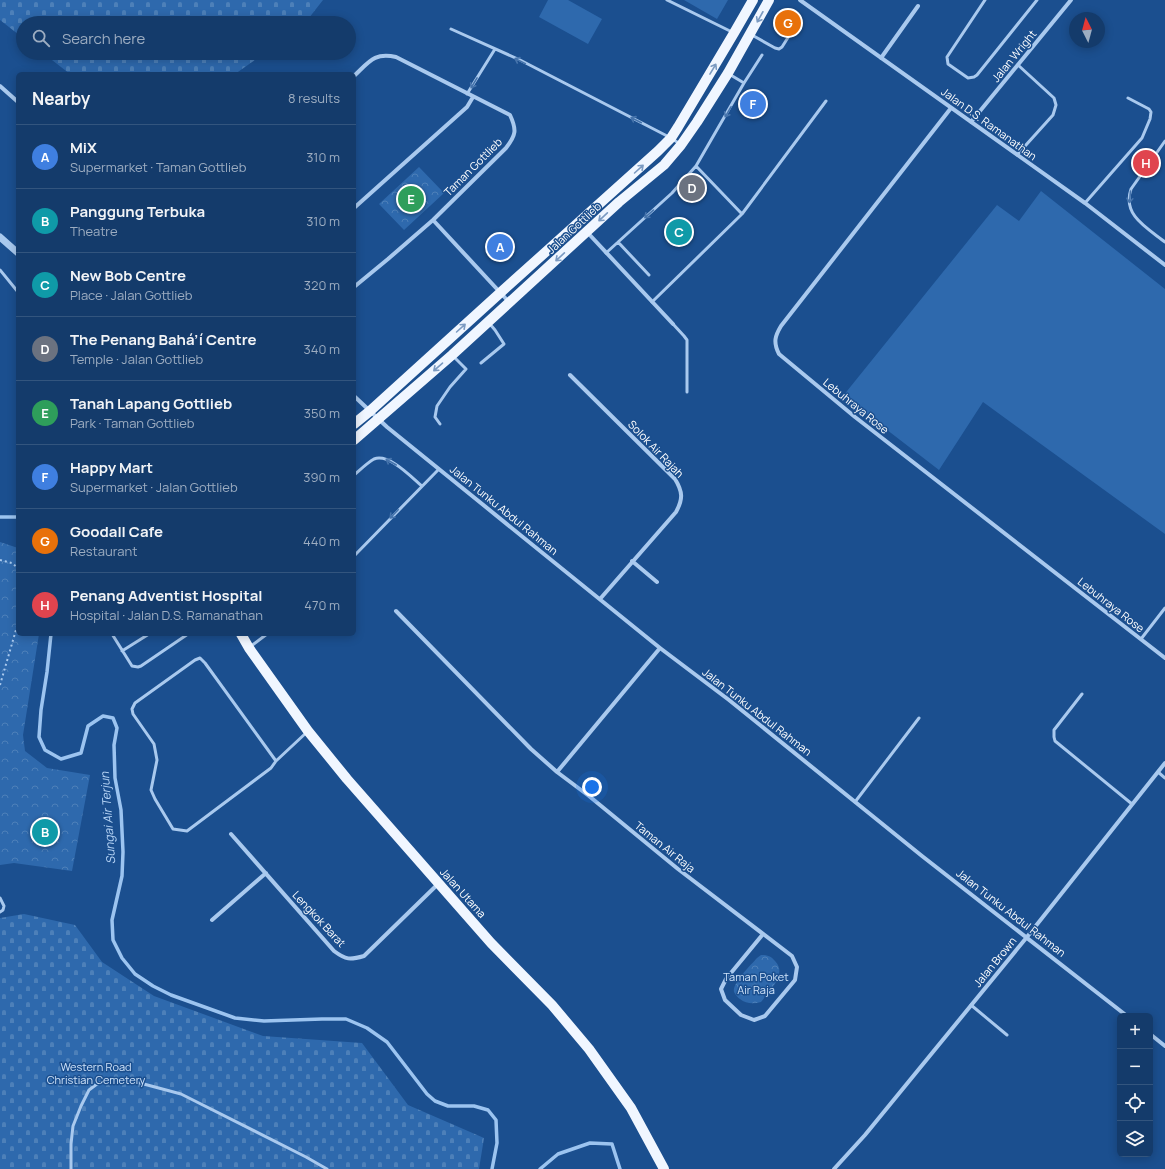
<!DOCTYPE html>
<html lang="en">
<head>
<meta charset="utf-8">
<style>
  body { margin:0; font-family:Manrope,sans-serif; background:#1d4271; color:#f1f3f6 }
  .controls { position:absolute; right:12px; bottom:12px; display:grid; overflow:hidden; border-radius:6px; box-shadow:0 2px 10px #0003 }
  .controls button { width:36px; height:36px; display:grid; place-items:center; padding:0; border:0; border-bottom:1px solid #33557e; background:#143b6b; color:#f1f3f6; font:20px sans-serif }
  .compass { position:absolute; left:1069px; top:12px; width:36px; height:36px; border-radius:50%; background:#143b6b; box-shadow:0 2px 10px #0003; rotate:354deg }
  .you { position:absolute; left:592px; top:787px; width:14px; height:14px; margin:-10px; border:3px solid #fff; border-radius:50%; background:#1a73e8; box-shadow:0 0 0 6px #1a73e833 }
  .badge { display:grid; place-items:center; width:26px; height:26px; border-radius:50%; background:#8c9099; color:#fff; font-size:13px; font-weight:700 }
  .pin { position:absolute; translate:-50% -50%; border:2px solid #fff; box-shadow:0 1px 4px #0006 }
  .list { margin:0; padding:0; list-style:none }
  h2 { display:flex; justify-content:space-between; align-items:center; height:52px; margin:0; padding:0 16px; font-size:17px }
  h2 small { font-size:13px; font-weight:400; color:#9dadc1 }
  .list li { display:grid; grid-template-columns:26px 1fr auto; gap:12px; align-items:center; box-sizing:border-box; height:64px; padding:0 16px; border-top:1px solid #33557e }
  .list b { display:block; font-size:15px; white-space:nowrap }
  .list p { margin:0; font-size:13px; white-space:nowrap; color:#9dadc1 }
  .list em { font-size:13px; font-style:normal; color:#9dadc1 }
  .icon { flex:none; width:22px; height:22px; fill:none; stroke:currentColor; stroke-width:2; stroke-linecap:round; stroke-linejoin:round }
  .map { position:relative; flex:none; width:1165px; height:1169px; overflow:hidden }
  .search { position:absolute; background:#143b6b; box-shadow:0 2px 10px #0003; left:16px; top:16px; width:340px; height:44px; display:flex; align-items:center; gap:10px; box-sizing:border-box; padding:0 14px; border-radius:22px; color:#9dadc1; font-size:15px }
  .panel { position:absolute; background:#143b6b; box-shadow:0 2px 10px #0003; left:16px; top:72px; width:340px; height:564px; border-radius:6px }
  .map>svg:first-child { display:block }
  .grass { fill:#2e69ad }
  .forest { fill:url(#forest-crowns) }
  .cemetery { fill:url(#cemetery-stones) }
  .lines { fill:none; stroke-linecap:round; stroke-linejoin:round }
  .stream { stroke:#9cc4f0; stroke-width:3.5 }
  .path { stroke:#a9c9ee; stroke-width:2; stroke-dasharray:2 3; stroke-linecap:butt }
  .service { stroke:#a9c9ee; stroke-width:3 }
  .minor { stroke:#a9c9ee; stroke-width:4 }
  .tertiary { stroke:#a9c9ee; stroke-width:7 }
  .primary { stroke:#f0f6ff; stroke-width:10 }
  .oneway { stroke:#7b9ac1 }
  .oneway2 { stroke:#4674ac }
  .labels { text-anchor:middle; stroke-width:3; stroke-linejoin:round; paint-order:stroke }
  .street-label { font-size:11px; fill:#fff; stroke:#1b4f8f }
  .park-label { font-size:11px; fill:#cfe3fa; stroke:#1b4f8f }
  .water-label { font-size:12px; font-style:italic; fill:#b5d3f5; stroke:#1b4f8f }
</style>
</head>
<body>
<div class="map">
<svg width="1165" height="1169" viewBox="0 0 1165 1169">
  <defs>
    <pattern id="forest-crowns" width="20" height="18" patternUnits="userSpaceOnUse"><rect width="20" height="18" fill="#2e69ad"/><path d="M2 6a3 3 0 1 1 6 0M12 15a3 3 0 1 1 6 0" fill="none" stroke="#4d80b9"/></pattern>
    <pattern id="cemetery-stones" width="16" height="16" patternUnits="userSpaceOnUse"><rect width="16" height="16" fill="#2e69ad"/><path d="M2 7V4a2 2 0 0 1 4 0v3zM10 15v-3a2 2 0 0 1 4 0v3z" fill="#4d80b9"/></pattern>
  </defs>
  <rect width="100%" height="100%" fill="#1b4f8f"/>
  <!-- grass -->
  <path class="grass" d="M548,0H568L602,19L588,44L539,17Z
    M684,0H728L717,19Z
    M1041,191L1165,289V534L983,402L939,470L843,396L997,205L1019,221Z"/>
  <!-- forest -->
  <path class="forest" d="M419,167L444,193L404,230L379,204Z
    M0,542L18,548V634H39L23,735L25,751L47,768L90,775L72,871L14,863L0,865Z
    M761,955C767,955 771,956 775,961C788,974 769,991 761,1002C754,1004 746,1004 740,999C738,998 735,994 734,992C732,983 751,965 757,958Z"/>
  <!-- cemetery -->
  <path class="cemetery" d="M0,0H323L305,23H23V38L0,20Z
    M43,53H265L235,74H70Z
    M24,914L75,925L102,962L154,996L263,1036L362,1043L408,1105L484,1138L479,1169H0V918Z"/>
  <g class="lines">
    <!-- stream -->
    <path class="stream" d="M0,517H18
      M51,634L47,672L41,710L39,737L45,750L61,759L81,753L88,726L103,716L113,718L117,728L114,745L115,778L121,810L123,852L122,876L112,920L113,940L122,958L135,974L153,986L171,995L235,1018L264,1021L322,1019H346L367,1028L387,1042L427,1094L435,1101L448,1106H474L488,1110L496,1120L497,1143L492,1169
      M540,1169L558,1154L590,1143L612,1144L620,1169"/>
    <!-- path -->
    <path class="path" d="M0,560L12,563L18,568
      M0,685L18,623"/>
    <!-- service -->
    <path class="service" d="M667,0L732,32
      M985,0L947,57L948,64L968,78L974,77L977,75L1037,0
      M451,29L520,60L671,138L680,144
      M752,35L775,48L779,49L782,47L794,28
      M744,83L762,55
      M467,94L495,49
      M1165,141L1131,189C1122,215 1147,228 1165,242
      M1017,155L1053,115L1056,105L1054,98L1018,65
      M696,166L742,214
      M1085,203L1142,138L1150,119L1151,112L1149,109L1128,98
      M618,242L649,275
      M606,253L672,193L696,166L744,83L729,74
      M0,270L18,292
      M652,302L742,214L826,101
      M673,324L684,336L687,340V392
      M481,363L504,344L495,330L489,323
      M440,424L435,417L437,406L450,387L466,369L453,356
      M354,475C360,470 367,463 374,459C389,453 411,477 422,486
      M354,556L439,469
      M112,634L132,666L138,667L141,666L188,634
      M1141,639L1165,608
      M251,646L267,634
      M122,651L149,634
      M1082,694L1054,730V737L1055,741L1132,804
      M276,761L205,663L200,658L195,660L135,703L132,709L133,714L154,744L157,760L151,790L155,799L173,829L187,831L271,768L276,761L307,732
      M1158,772L1165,778
      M855,802L919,718
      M0,898L4,906L3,910L0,912
      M971,1005L1007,1035
      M71,1169V1144L73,1126L81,1106L89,1090L97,1084L107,1081H117L140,1083L181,1094L306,1157L327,1169"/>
    <!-- minor -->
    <path class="minor" d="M800,0L1085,203L1165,265
      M881,58L918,6
      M354,76C369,62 374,52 396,57L510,115C517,130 516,135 506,148L433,220L388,259L354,287
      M0,86L18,102
      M951,108L781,326C775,336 773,342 779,354L855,417L1165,658
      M971,122L1071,0
      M354,208L467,107L473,97
      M433,220L509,302
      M587,232L673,324
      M570,375L675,479C683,492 683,499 676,512L600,599
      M354,396L387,427L660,648L729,700L922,856L1127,1016
      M632,561L657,582
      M396,611L531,749L557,772L589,796L678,869L792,956L797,967L795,980L765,1016L754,1020L741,1015L725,1000L721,989L726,979L763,934
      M557,772L660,648
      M231,834L334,951C346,960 350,960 364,956L438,884
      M212,920L266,873
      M1150,1034L1165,1046
      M834,1169L865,1135L1027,937L1165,763"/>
    <!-- tertiary -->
    <path class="tertiary" d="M0,237L18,253"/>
    <!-- primary -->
    <path class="primary" d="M354,424L370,411L500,293L658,151L671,138L678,127L734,33L753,0
      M354,440L452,355L619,202L664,165L681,145L697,122L728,73L769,0
      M241,634L249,648L308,731L347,779L491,943L552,1005L589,1049L631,1108L664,1169"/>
  </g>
  <!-- one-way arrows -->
  <defs><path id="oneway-shaft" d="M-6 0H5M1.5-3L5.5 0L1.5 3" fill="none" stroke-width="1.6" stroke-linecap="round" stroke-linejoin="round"/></defs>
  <g class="oneway">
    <use href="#oneway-shaft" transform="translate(760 17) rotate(119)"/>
    <use href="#oneway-shaft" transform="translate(713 69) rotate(-59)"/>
    <use href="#oneway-shaft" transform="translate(639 169) rotate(-42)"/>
    <use href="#oneway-shaft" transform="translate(603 217) rotate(137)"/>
    <use href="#oneway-shaft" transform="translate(560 257) rotate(137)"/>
    <use href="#oneway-shaft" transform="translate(461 328) rotate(-42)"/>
    <use href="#oneway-shaft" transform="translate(438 367) rotate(139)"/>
  </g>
  <g class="oneway2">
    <use href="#oneway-shaft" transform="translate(520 61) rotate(-154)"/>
    <use href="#oneway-shaft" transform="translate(474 83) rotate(121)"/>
    <use href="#oneway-shaft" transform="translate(728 112) rotate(120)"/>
    <use href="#oneway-shaft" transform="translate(636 120) rotate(-153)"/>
    <use href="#oneway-shaft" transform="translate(1130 197) rotate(95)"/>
    <use href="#oneway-shaft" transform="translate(649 214) rotate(138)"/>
    <use href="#oneway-shaft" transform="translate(391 462) rotate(-150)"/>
    <use href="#oneway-shaft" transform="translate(394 514) rotate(134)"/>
  </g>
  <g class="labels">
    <!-- street labels -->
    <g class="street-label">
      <text transform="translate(1014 56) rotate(-51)" y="4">Jalan Wright</text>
      <text transform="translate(989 124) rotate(36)" y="4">Jalan D.S. Ramanathan</text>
      <text transform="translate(473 167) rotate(-45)" y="4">Taman Gottlieb</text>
      <text transform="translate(574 228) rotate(-43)" y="4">Jalan Gottlieb</text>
      <text transform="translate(856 406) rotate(39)" y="4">Lebuhraya Rose</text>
      <text transform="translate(656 449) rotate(46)" y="4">Solok Air Rajah</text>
      <text transform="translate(504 510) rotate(39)" y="4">Jalan Tunku Abdul Rahman</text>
      <text transform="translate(1111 605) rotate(38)" y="4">Lebuhraya Rose</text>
      <text transform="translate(757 712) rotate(38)" y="4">Jalan Tunku Abdul Rahman</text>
      <text transform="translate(665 847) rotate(39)" y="4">Taman Air Raja</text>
      <text transform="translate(463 893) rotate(48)" y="4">Jalan Utama</text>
      <text transform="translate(1011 913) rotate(38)" y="4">Jalan Tunku Abdul Rahman</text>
      <text transform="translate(319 919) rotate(47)" y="4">Lengkok Barat</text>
      <text transform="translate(995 962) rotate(-51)" y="4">Jalan Brown</text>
    </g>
    <!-- park labels -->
    <g class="park-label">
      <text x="756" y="981">Taman Poket<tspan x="756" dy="13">Air Raja</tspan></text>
      <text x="96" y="1071">Western Road<tspan x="96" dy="13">Christian Cemetery</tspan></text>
    </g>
    <!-- water labels -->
    <g class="water-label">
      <text transform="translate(108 818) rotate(-94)" y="4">Sungai Air Terjun</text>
    </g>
  </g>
</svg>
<div class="controls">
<button>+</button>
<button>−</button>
<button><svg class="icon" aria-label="locate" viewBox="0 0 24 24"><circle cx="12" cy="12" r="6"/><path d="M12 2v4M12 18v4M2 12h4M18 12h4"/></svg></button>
<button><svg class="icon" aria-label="layers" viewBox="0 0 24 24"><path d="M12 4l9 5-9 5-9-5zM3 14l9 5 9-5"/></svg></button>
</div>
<svg class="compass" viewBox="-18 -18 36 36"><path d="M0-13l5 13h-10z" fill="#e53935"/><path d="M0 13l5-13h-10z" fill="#9dadc1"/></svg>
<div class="you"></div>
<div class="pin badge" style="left:500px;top:247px;background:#3f7fe0">A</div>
<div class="pin badge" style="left:45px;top:832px;background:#0f9aa8">B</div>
<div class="pin badge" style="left:679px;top:232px;background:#0f9aa8">C</div>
<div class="pin badge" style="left:692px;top:188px;background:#6b7280">D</div>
<div class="pin badge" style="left:411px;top:199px;background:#2e9e5b">E</div>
<div class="pin badge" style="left:753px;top:104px;background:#3f7fe0">F</div>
<div class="pin badge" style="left:788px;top:23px;background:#e8710a">G</div>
<div class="pin badge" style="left:1146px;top:163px;background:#e0444e">H</div>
<div class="search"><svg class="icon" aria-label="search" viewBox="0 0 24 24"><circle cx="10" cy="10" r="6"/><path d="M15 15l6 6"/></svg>Search here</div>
<section class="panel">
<h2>Nearby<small>8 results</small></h2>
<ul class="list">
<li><span class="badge" style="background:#3f7fe0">A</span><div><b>MiX</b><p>Supermarket · Taman Gottlieb</p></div><em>310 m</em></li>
<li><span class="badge" style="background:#0f9aa8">B</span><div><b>Panggung Terbuka</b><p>Theatre</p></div><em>310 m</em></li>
<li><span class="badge" style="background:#0f9aa8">C</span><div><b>New Bob Centre</b><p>Place · Jalan Gottlieb</p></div><em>320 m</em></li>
<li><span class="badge" style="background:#6b7280">D</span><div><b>The Penang Bahá’í Centre</b><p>Temple · Jalan Gottlieb</p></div><em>340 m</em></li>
<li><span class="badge" style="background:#2e9e5b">E</span><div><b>Tanah Lapang Gottlieb</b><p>Park · Taman Gottlieb</p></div><em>350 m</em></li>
<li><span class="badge" style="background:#3f7fe0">F</span><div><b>Happy Mart</b><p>Supermarket · Jalan Gottlieb</p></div><em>390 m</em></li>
<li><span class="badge" style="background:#e8710a">G</span><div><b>Goodall Cafe</b><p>Restaurant</p></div><em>440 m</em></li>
<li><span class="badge" style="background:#e0444e">H</span><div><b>Penang Adventist Hospital</b><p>Hospital · Jalan D.S. Ramanathan</p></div><em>470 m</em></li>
</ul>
</section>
</div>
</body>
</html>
